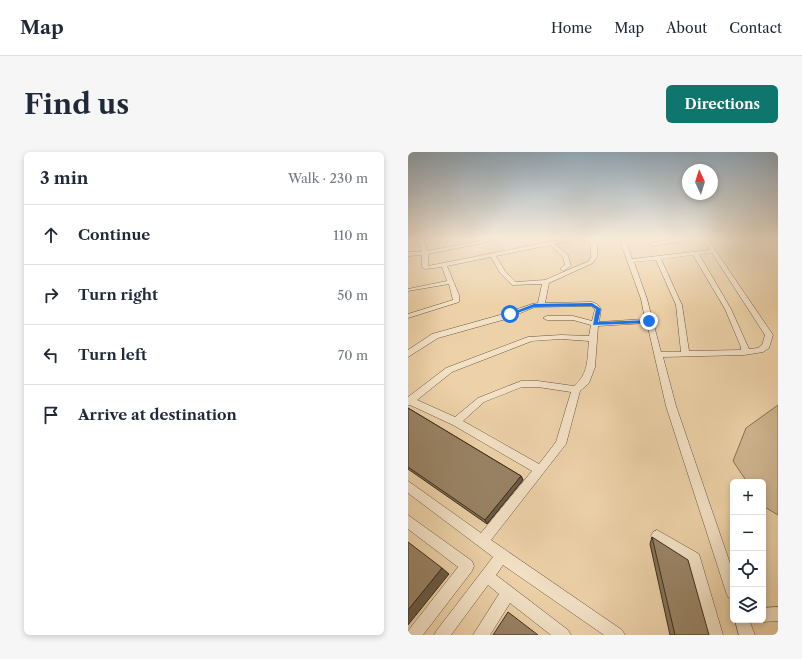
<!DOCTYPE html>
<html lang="en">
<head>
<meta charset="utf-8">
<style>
  body { margin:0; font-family:"Libre Caslon Text",serif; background:#f6f6f7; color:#1f2937 }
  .controls { position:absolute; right:12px; bottom:12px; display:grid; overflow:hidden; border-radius:6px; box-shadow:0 2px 6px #0003 }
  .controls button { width:36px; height:36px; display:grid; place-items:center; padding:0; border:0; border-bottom:1px solid #e0e1e3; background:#fff; color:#1f2937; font:20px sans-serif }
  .compass { position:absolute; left:274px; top:12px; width:36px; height:36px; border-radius:50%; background:#fff; box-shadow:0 2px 6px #0003; rotate:356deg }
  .stop { position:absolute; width:12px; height:12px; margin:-9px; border:3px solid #1a73e8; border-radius:50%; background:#fff }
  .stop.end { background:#1a73e8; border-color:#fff; box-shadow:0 1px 4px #0008 }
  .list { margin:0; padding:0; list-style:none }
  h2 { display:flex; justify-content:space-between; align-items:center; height:52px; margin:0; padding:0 16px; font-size:17px }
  h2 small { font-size:13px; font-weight:400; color:#747a83 }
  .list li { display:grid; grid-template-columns:26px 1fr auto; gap:12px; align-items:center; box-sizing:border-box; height:60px; padding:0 16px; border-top:1px solid #e0e1e3 }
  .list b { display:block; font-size:15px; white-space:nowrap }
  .list em { font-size:13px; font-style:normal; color:#747a83 }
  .icon { flex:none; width:22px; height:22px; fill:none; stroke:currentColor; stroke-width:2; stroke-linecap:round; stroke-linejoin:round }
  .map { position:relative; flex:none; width:370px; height:483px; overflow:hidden; border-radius:6px }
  header { display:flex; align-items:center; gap:24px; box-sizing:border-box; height:56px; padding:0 20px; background:#fff; border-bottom:1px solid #e0e1e3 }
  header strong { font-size:19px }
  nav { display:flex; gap:22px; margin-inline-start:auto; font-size:14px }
  .intro { display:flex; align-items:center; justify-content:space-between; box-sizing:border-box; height:96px; padding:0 24px }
  h1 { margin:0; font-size:28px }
  .button { padding:10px 18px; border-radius:6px; background:#0f766e; color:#fff; font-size:14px; font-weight:700 }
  main { display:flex; gap:24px; padding:0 24px }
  aside { flex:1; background:#fff; border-radius:6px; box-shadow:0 2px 6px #0003 }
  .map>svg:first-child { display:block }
  .green { fill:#cfb590; stroke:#867256 }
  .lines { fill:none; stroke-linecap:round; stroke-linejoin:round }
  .minor-casing { stroke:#695740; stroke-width:1 }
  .minor { fill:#f3e1c6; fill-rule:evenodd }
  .wall { fill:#847157; stroke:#3d2e1d }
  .shaded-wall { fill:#6b5c47; stroke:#3d2e1d }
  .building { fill:#998365; stroke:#3d2e1d }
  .route { fill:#1a73e8 }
</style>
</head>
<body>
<header>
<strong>Map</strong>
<nav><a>Home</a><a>Map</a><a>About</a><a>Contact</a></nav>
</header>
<div class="intro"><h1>Find us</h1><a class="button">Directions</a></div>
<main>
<aside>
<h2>3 min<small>Walk · 230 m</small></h2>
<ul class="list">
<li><svg class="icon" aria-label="ahead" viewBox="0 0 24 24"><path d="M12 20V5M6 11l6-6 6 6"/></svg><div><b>Continue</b></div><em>110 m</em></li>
<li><svg class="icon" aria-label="right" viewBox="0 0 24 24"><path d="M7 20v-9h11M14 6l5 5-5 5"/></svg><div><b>Turn right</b></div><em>50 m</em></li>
<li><svg class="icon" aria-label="left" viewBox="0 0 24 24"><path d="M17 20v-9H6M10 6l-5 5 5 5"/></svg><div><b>Turn left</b></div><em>70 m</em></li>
<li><svg class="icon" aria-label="arrive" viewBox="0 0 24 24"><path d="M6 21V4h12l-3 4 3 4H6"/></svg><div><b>Arrive at destination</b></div></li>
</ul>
</aside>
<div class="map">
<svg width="370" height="483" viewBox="0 0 370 483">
  <rect width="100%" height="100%" fill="#edd1a8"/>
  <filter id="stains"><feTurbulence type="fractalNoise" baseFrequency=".005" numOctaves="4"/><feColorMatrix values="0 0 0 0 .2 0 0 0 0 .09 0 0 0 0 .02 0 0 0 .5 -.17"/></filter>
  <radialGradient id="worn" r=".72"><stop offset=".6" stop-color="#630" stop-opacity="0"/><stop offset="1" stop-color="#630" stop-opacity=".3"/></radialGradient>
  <!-- green -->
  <path class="green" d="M370,253V363L355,354V330H339L325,309L338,276Z"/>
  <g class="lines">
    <!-- minor casing -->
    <g class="minor-casing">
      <path id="minor" d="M10,86H16L19,99L88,86H99L20,102V114L161,86H172L147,92L160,103L163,114L155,119L152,117L157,113L155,105L142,93L88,104L97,119L108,130L137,128L181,109L183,105V93L176,86H182L189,93V105L185,111L141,131L137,151L184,150L189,152L193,157L191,170L237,167L233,147L211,86H217L224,107L302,98L294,86L244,94L241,92L244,90L279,86H299L365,183L361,196L355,200L336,203L255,205L268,254L325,420V447L320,445L318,440L258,254L239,171L190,174L187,215L181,231L172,239L158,292L83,388L214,478L217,483H196L95,413L88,423L160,478L163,483H143L102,451L82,483H65L91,442L80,433L43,483H26L29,478L85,405L0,341V329L73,381L124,319L45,273L2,253H0V245L38,216L120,185L153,183L181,184L183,173L165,168H139L135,166L139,164H165L184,169L187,157L183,154L127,155L98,167L30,186L0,205V198L24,182L92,163L124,152L130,151L134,132L104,133L92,121L83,105L39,114L51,143V150L0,166V162L45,148L41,132L0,139V137L39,129L34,115L17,117L14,115V103L0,104V100H14ZM304,101L357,183L354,193L350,196L341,197L323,157L291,102ZM285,103L317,157L333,195V198L281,199L274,153L253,107ZM248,108L268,153L273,200H253L239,147L226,110ZM153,187L181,189C179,208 181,221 166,234L130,229H113L70,246L47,265L9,248L44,220L124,189ZM114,235H130L163,240L148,290L131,312L55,269L76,250Z
        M0,363L64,409L66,414L64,419L15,483H0V479L50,415L0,377Z
        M249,378L291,402L315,483H299L281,411L245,388L243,384L245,380Z
        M370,455V469L355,470L350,468H355V456Z
        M327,468H341L347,483H331Z"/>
    </g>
    <!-- minor -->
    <use href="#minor" class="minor"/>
  </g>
  <!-- wall -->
  <path class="wall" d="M0,256L113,324L115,328L79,372L0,317Z
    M244,385L301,483H262L242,392Z"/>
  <!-- shaded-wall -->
  <path class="shaded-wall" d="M113,324L115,328L79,372L77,368Z
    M34,416L41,422L0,473V458Z"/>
  <!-- building -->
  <path class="building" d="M0,256L113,324L77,368L0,315Z
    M244,385L280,408L301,483H267Z
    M0,390L34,416L0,458Z
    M100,460L130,483H85Z"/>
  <!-- sky -->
  <linearGradient id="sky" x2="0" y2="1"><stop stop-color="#92aabc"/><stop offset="0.56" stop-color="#f7ead8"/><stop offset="1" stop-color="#f7ead8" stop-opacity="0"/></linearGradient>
  <rect width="370" height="154" fill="url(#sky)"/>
  <!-- route -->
  <path class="route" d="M184,151L193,157L190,170L241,168L244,169L241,171L185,173L188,157L183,154L126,155L104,163L100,162L126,152Z"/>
  <rect width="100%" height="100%" filter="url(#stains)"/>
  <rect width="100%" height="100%" fill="url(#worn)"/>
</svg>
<div class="controls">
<button>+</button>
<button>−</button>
<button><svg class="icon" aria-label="locate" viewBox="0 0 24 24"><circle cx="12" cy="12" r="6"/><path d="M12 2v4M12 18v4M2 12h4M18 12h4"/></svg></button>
<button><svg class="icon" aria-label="layers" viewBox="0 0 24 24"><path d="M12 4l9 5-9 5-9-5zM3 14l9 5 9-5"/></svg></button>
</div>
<svg class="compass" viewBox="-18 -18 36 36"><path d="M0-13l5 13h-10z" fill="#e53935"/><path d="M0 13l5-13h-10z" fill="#747a83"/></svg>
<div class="stop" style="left:102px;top:162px"></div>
<div class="stop end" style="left:241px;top:169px"></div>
</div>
</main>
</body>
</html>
